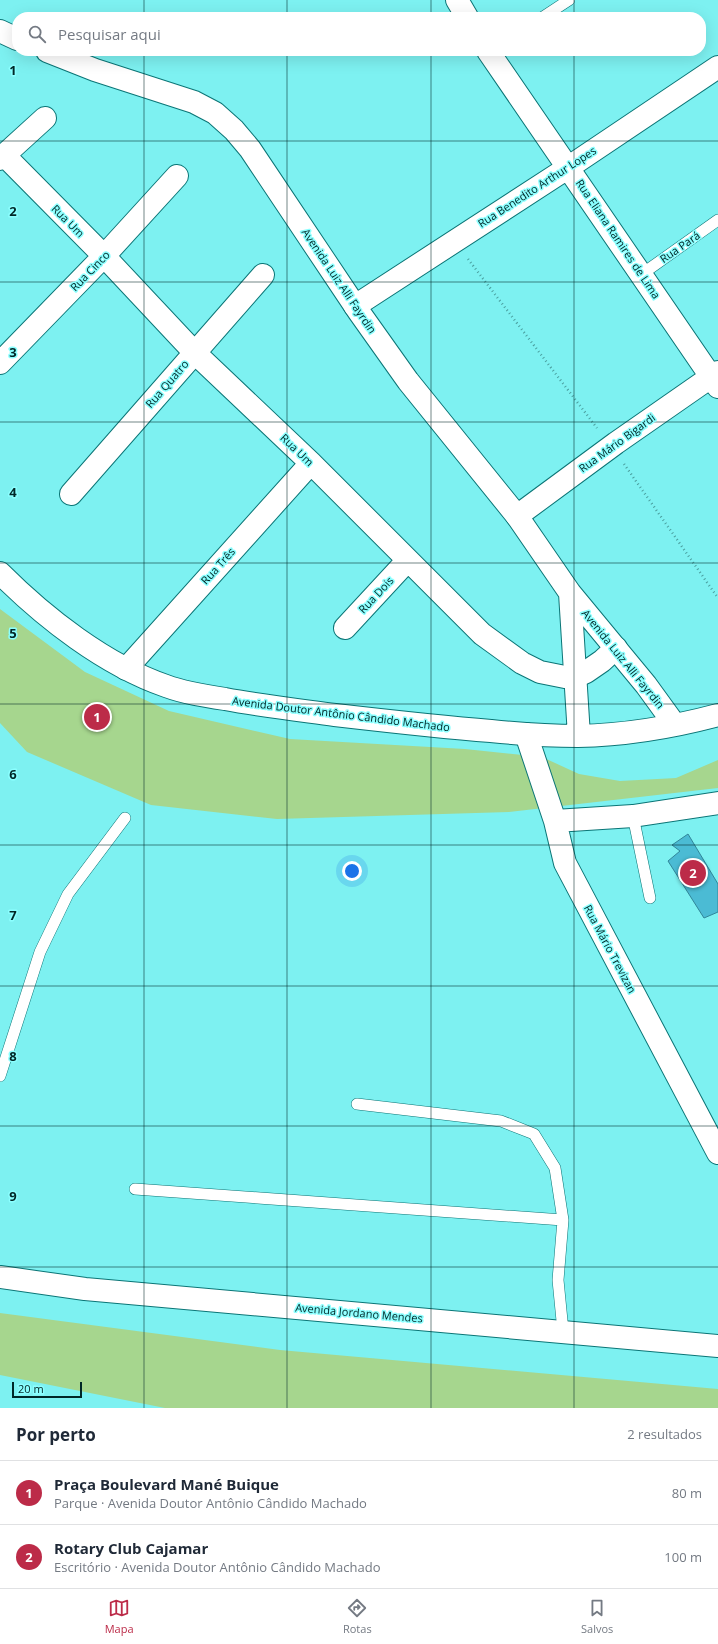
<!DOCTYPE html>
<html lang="pt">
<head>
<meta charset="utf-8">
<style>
  body { margin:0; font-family:"Open Sans",sans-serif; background:#f6f6f7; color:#1f2937 }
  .scale { position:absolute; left:12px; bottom:10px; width:70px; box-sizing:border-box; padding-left:4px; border:2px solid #002727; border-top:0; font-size:11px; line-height:14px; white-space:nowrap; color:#002727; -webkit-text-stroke:3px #8bffff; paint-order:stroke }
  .you { position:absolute; left:352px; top:871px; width:14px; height:14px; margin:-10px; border:3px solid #fff; border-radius:50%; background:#1a73e8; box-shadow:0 0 0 6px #1a73e833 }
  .badge { display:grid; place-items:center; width:26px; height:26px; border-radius:50%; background:#bc2b48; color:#fff; font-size:13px; font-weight:700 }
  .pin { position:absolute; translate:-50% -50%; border:2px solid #fff; box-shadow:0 1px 4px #0006 }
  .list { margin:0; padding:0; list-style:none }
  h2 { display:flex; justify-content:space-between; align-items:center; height:52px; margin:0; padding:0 16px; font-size:17px }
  h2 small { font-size:13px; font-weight:400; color:#747a83 }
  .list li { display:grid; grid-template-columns:26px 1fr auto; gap:12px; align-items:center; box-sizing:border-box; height:64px; padding:0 16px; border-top:1px solid #e0e1e3 }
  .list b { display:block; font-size:15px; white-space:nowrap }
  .list p { margin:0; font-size:13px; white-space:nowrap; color:#747a83 }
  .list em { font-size:13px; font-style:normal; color:#747a83 }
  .icon { flex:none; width:22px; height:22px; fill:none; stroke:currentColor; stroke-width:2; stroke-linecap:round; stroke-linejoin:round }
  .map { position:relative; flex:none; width:718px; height:1408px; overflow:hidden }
  .search { position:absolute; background:#fff; box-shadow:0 4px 16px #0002; left:12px; right:12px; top:12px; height:44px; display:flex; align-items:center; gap:10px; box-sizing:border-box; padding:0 14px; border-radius:16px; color:#747a83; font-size:15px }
  .sheet { height:180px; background:#fff }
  nav { display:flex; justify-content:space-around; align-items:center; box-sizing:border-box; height:56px; border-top:1px solid #e0e1e3; background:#fff; font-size:11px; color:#747a83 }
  nav a { display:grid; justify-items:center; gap:2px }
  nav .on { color:#bc2b48 }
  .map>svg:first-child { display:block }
  .green { fill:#a6d68e }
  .building { fill:#4bbbd4; stroke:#318699 }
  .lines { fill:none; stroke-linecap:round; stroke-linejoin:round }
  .lane-casing { stroke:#0b7576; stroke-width:12 }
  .street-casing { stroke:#0b7576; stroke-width:24 }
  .secondary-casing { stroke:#0b7576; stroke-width:24 }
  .path { stroke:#4a9f9f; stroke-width:2.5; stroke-dasharray:1 3; stroke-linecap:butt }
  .lane { stroke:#fff; stroke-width:11 }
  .street { stroke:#fff; stroke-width:22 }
  .secondary { stroke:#fff; stroke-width:22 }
  .grid { fill:none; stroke:#002727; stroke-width:1; stroke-opacity:0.55 }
  .labels { text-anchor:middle; stroke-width:3; stroke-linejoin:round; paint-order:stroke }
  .street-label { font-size:11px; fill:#002727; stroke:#8bffff }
  .grid-label { font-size:13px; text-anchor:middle; font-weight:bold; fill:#002727; stroke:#8bffff; stroke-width:3; stroke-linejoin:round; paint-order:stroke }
</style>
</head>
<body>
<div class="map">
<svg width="718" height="1408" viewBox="0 0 718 1408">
  <rect width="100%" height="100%" fill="#7df1f1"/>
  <!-- green -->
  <path class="green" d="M0,609L85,672L169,711L290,739L465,749L542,757L579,774L620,781L676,778L718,760V788L509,812L277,819L151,805L27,752L0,723Z
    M0,1313L280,1350L718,1389V1408H165L0,1375Z"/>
  <!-- building -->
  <path class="building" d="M688,834L718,884V912L704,918L668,861L680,851L672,845Z"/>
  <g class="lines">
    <!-- lane casing -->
    <g class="lane-casing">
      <path id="lane" d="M543,17L569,0
        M642,274L718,220
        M633,816L650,898
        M0,1076L40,952L68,894L125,818
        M357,1104L501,1121L534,1134L555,1168L563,1220L558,1280L563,1331
        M135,1189L563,1220"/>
    </g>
    <!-- street casing -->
    <g class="street-casing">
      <path id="street" d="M457,0L467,17
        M488,51L718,387
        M4,155L104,256L195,353L311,463L482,634L522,663L540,672L565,677H575L586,672L602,661L616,648
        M0,159L45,118
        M355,306L569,167L718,67
        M0,363L104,256L177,176
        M71,494L263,275
        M517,516L616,443L718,372
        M345,628L407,561
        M126,669L311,463
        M526,734L555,821L565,863L718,1153
        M555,821L633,816L718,803"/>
    </g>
    <!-- secondary casing -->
    <g class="secondary-casing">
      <path id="secondary" d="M0,31L17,39
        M47,51L95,70L194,102L215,113L234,130L250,149L359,312L408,381L517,516L570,593L646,685L675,725
        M0,573C45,618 105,665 166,686C185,693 205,696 225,699C262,706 298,710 335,715C387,721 439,727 491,731C520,734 549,736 578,736C625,735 673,727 718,715
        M570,593L579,736
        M0,1277L85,1289L718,1346"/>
    </g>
    <!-- path -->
    <path class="path" d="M468,259L597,428
      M624,464L718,598"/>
    <!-- lane -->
    <use href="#lane" class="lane"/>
    <!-- street -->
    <use href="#street" class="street"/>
    <!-- secondary -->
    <use href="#secondary" class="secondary"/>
  </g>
  <!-- grid -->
  <path class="grid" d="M144,0V17M287,0V17M431,0V17M574,0V17M144,51V1408M287,51V1408M431,51V1408M574,51V1408M0,141H718M0,282H718M0,422H718M0,563H718M0,704H718M0,845H718M0,986H718M0,1126H718M0,1267H718"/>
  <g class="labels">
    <!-- street labels -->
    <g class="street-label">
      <text transform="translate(537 187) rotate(-33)" y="4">Rua Benedito Arthur Lopes</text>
      <text transform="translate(68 221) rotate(45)" y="4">Rua Um</text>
      <text transform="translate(618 239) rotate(56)" y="4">Rua Eliana Ramires de Lima</text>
      <text transform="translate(680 247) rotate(-35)" y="4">Rua Pará</text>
      <text transform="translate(90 271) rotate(-46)" y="4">Rua Cinco</text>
      <text transform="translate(339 281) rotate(56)" y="4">Avenida Luiz Alli Fayrdin</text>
      <text transform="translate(167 384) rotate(-49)" y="4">Rua Quatro</text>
      <text transform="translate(617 443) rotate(-36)" y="4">Rua Mário Bigardi</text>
      <text transform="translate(297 450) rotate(44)" y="4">Rua Um</text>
      <text transform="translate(218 566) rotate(-48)" y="4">Rua Três</text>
      <text transform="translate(376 595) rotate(-47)" y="4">Rua Dois</text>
      <text transform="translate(623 659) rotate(51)" y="4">Avenida Luiz Alli Fayrdin</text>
      <text transform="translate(341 714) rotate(7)" y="4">Avenida Doutor Antônio Cândido Machado</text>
      <text transform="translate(610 949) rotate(62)" y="4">Rua Mário Trevizan</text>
      <text transform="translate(359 1313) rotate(5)" y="4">Avenida Jordano Mendes</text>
    </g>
  </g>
  <g class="grid-label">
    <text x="13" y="75">1</text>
    <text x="13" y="216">2</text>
    <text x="13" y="357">3</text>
    <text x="13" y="497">4</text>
    <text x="13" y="638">5</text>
    <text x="13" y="779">6</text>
    <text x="13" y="920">7</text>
    <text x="13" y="1061">8</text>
    <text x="13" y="1201">9</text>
  </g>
</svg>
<div class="scale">20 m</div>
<div class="you"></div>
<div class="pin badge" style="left:97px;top:717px">1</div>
<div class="pin badge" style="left:693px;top:873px">2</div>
<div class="search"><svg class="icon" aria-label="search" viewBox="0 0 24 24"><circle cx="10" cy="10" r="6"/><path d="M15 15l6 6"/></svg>Pesquisar aqui</div>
</div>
<section class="sheet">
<h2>Por perto<small>2 resultados</small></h2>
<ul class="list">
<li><span class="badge">1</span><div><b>Praça Boulevard Mané Buique</b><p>Parque · Avenida Doutor Antônio Cândido Machado</p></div><em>80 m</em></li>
<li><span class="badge">2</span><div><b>Rotary Club Cajamar</b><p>Escritório · Avenida Doutor Antônio Cândido Machado</p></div><em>100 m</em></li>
</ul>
</section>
<nav>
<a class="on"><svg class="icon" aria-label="map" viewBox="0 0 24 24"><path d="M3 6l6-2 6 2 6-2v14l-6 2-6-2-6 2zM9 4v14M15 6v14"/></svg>Mapa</a>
<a><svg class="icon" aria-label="directions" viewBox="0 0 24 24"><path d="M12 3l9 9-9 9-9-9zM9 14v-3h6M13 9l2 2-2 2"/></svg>Rotas</a>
<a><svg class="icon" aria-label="saved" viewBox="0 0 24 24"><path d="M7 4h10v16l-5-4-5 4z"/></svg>Salvos</a>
</nav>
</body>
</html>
